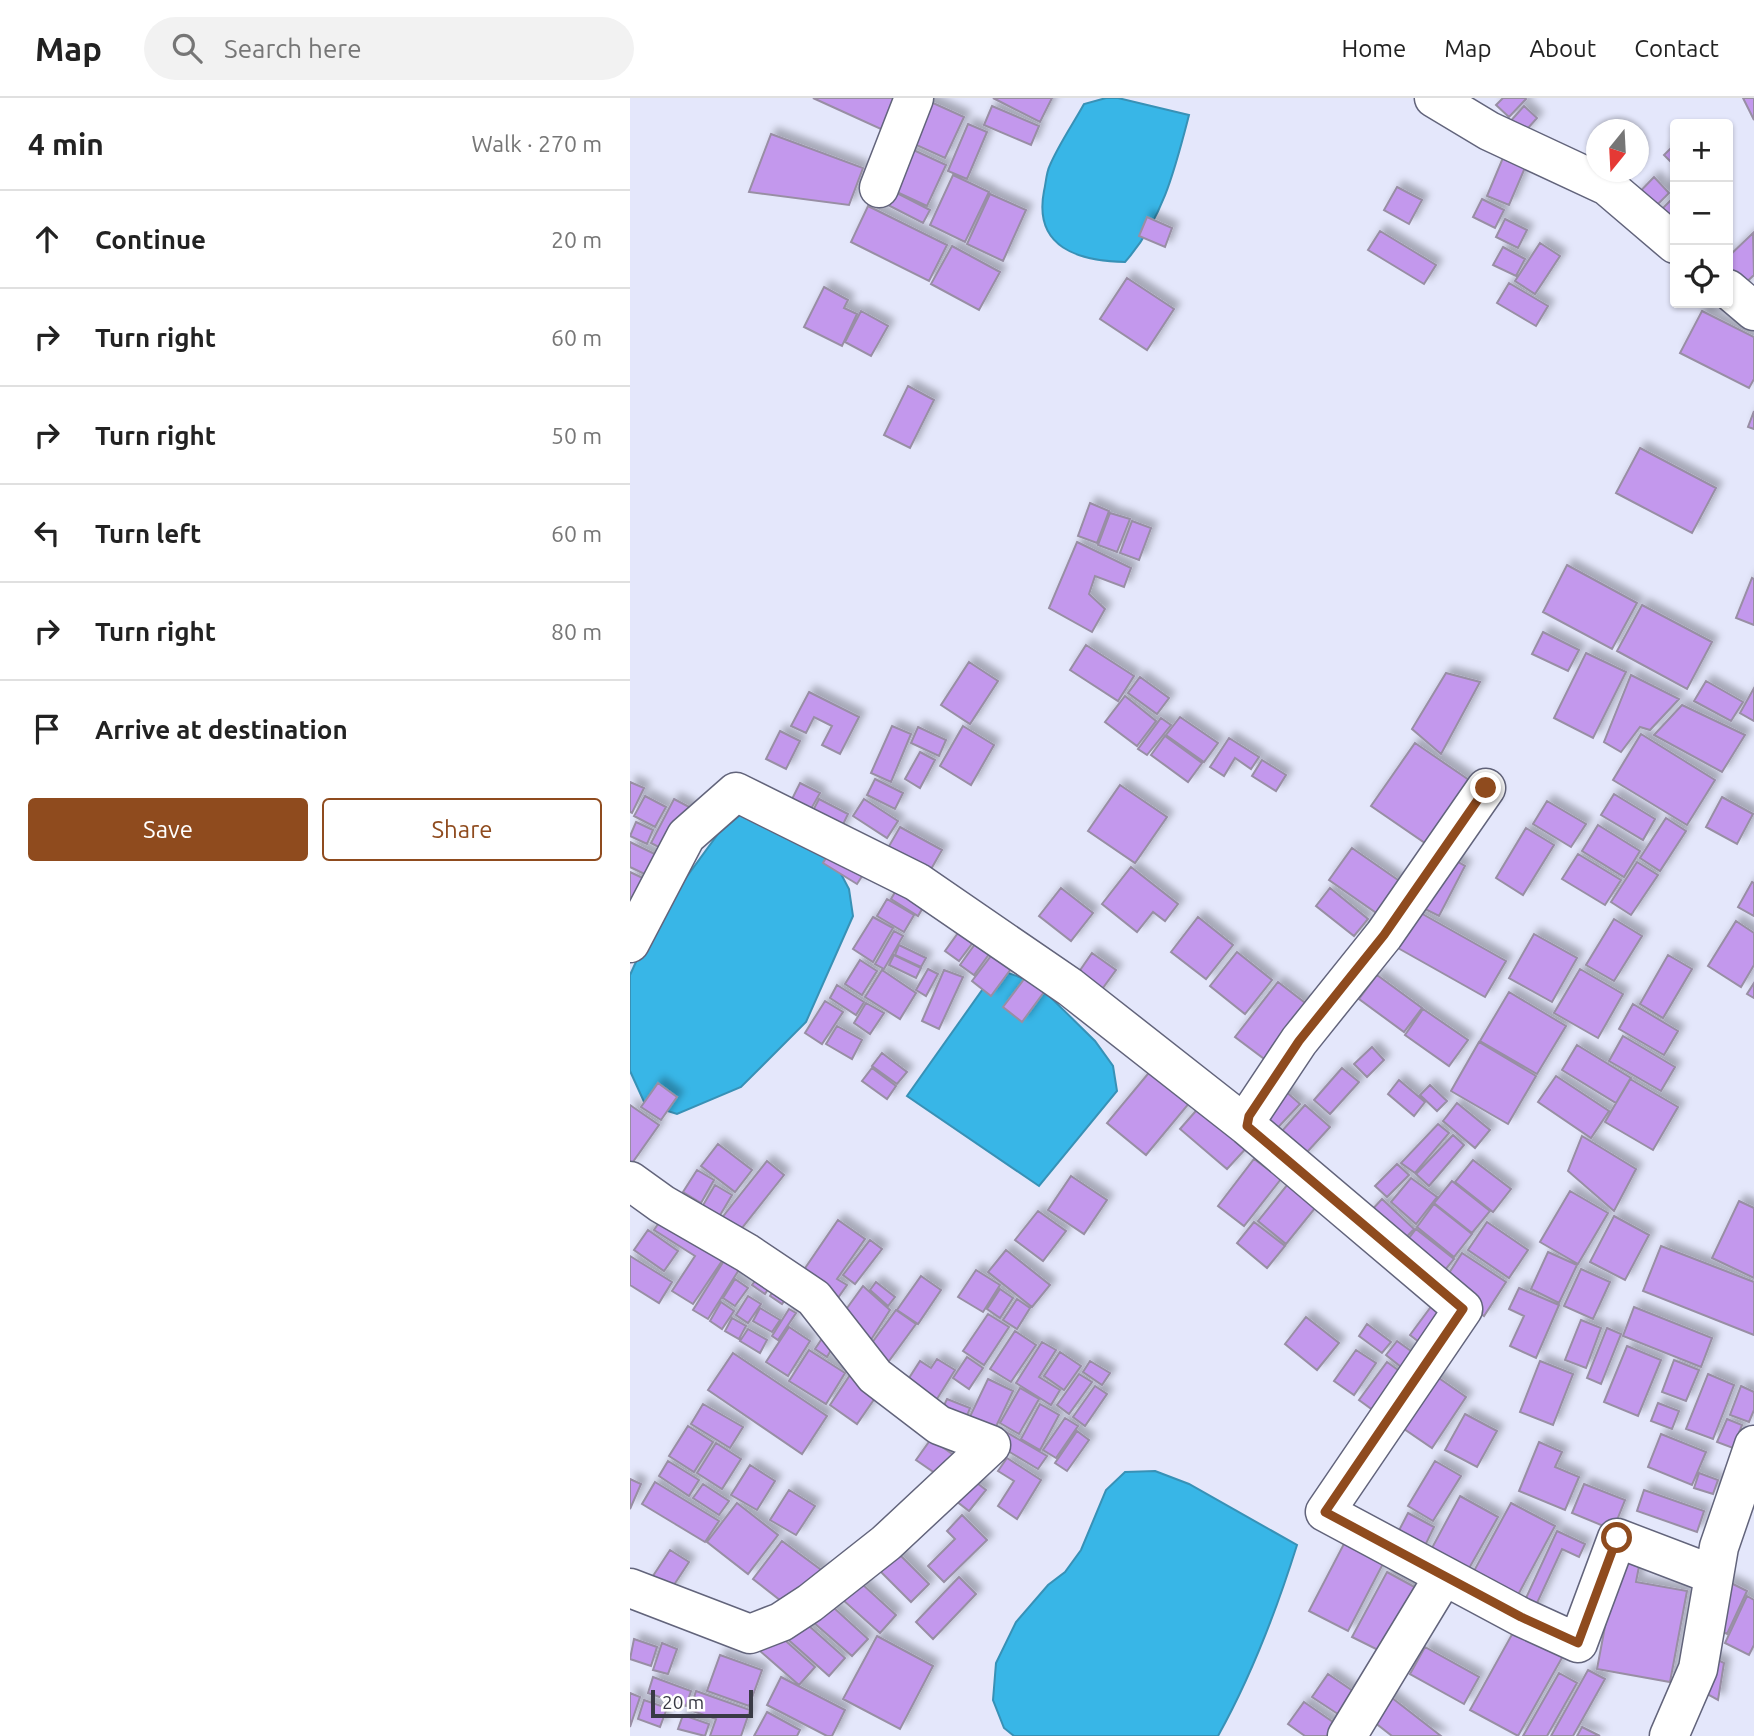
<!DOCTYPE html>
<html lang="en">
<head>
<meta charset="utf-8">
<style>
  body { margin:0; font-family:Ubuntu,sans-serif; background:#f2f2f2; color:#222 }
  .controls { position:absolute; right:21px; top:21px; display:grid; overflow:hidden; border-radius:7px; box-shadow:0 2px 5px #0004 }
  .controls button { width:63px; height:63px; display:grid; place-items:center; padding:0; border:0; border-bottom:2px solid #e0e0e0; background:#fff; color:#222; font:35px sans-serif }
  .compass { position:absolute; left:956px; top:21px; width:63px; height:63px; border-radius:50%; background:#fff; box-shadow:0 2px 5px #0004; rotate:198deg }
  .scale { position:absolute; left:21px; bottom:18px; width:102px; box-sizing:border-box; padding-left:7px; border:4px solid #393a45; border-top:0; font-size:19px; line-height:24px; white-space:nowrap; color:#393a45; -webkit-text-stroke:5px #fff; paint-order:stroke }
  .stop { position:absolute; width:21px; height:21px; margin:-16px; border:5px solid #8f4b1e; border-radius:50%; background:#fff }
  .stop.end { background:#8f4b1e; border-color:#fff; box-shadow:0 2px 7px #0008 }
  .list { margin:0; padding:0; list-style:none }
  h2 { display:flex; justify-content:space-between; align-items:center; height:91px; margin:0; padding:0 28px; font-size:30px }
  h2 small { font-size:23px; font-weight:400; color:#767676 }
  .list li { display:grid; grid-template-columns:46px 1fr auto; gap:21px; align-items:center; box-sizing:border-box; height:98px; padding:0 28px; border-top:2px solid #e0e0e0 }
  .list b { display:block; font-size:26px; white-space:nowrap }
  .list em { font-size:23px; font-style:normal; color:#767676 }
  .actions { display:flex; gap:14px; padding:21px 28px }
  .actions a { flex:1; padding:16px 0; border:2px solid #8f4b1e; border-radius:7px; text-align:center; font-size:24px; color:#8f4b1e }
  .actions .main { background:#8f4b1e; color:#fff }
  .icon { flex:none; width:38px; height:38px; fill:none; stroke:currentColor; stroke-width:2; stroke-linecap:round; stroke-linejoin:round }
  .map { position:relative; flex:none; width:1124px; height:1638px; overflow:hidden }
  header { display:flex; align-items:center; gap:42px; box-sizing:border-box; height:98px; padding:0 35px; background:#fff; border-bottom:2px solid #e0e0e0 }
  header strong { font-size:33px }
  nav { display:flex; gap:38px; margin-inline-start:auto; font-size:24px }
  .search { width:490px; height:63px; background:#f2f2f2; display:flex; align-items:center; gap:18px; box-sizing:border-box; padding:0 24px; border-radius:38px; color:#767676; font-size:26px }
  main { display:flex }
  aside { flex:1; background:#fff }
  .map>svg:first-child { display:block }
  .water { fill:#38b6e7; stroke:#3891b6; stroke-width:2 }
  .building { fill:#c398ed; stroke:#988ea4; stroke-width:2; filter:url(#shadow) }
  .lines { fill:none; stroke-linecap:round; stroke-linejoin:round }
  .minor-casing { stroke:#62647b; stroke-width:41 }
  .minor { stroke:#fff; stroke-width:38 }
  .route { stroke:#8f4b1e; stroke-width:9 }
</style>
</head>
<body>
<header>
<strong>Map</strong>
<div class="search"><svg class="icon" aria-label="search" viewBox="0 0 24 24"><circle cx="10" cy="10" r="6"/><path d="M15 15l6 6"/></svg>Search here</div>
<nav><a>Home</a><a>Map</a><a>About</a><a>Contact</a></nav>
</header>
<main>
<aside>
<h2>4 min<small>Walk · 270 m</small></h2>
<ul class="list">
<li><svg class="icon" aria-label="ahead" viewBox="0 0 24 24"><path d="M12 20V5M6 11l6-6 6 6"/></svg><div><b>Continue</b></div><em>20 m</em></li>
<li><svg class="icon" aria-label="right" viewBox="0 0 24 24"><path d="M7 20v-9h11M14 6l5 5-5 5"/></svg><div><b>Turn right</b></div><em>60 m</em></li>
<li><svg class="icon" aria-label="right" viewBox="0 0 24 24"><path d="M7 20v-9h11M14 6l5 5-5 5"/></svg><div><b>Turn right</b></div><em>50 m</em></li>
<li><svg class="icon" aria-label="left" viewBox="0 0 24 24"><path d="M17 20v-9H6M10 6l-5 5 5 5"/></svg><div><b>Turn left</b></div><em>60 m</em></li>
<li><svg class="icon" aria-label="right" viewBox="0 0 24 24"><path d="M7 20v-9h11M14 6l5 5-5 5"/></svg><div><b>Turn right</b></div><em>80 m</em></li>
<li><svg class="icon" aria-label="arrive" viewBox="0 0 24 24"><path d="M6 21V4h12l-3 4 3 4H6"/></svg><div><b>Arrive at destination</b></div></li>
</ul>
<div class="actions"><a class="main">Save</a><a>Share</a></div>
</aside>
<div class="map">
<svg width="1124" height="1638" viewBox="0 0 1124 1638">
  <defs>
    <filter id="shadow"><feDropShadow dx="6" dy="-6" stdDeviation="3.5" flood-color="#0004"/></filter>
  </defs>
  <rect width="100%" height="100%" fill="#e4e7fb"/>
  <!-- water -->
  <path class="water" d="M476,0H488L559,17C545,71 533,121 495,164C449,163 403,150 414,93C416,85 416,75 420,67C429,46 443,26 454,6Z
    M118,710L201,757L219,791L223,818L176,924L111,989L47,1016L15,1006L0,973V877L25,822L88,736Z
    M367,871L406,885L465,943L483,968L487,993L409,1088L277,998Z
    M525,1373L559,1386L667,1447C646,1514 622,1577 588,1638H384L374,1630L363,1602L366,1565L386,1524L418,1487L435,1474L451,1452L476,1392L495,1374Z"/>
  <!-- building -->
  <path class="building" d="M183,0H267L253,32Z
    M292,0L334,19L315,60L262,36Z
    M363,0H422L410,24Z
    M873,0H895L896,1L879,19L866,7Z
    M1113,0H1124V22Z
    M362,8L409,28L401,47L354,27Z
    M894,8L907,20L891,38L878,26Z
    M338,26L357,34L337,81L318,73Z
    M141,36L233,70L219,107L119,94Z
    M264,43L316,67L297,108L245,84Z
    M1045,46V68L1034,57Z
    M875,55L897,65L879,107L857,98Z
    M323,77L359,94L335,144L300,127Z
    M1024,79L1039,95L1016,118L1001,103Z
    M767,89L792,102L779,126L754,112Z
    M265,94L300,112L293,125L258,107Z
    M360,96L396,112L373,163L337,146Z
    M852,101L874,112L865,130L843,119Z
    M1041,102L1045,106V127L1018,125Z
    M238,108L317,147L299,183L221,144Z
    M517,119L542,130L535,149L509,138Z
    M875,121L897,132L888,150L866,139Z
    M750,133L806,167L794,186L738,152Z
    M1123,135L1124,177L1110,190L1098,177V159Z
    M910,145L930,158L905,196L885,183Z
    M322,148L370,174L349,212L301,186Z
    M873,149L895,161L886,178L863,167Z
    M497,180L544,211L517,252L470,221Z
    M879,185L918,208L906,228L867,205Z
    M194,189L218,202L214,210L227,216L212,248L174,229Z
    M231,213L258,228L241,258L215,244Z
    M1072,213L1124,239V281L1119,290L1050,255Z
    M278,288L304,302L280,350L254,337Z
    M1124,313V331L1118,329Z
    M1010,350L1086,390L1062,435L986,395Z
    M460,405L479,413L467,445L448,438Z
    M480,415L500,421L487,454L468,447Z
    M502,423L521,430L509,462L490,455Z
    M447,444L501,470L494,489L465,478L459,496L475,511L462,534L419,510Z
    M937,467L1007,505L982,551L913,514Z
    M1122,480L1124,481V527L1106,520Z
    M1012,507L1082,544L1057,591L987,553Z
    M913,534L949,552L938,573L902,556Z
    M456,547L504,578L488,603L440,572Z
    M956,555L996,574L963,640L924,620Z
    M339,564L368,583L340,626L311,607Z
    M816,575L850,584L811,656L782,631Z
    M1001,577L1049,601L1020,632L1010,629L991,654L974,644Z
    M510,579L539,600L527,616L498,595Z
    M1076,583L1113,604L1101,623L1064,603Z
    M1124,590V623L1110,615Z
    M179,594L229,619L210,656L192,647L202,628L184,619L176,635L161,628Z
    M495,598L526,623L507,648L475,624Z
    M1052,607L1115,637L1092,674L1024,637Z
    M550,619L588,645L574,664L536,637Z
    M531,620L541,627L517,657L508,651Z
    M262,628L281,636L261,684L241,675Z
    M333,628L364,647L341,687L310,668Z
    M288,629L316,642L309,658L281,645Z
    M150,633L170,643L156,671L136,661Z
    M1011,636L1085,682L1057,727L983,682Z
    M535,638L572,665L558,684L521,657Z
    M599,640L629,659L621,671L605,660L594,678L580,669Z
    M785,645L839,682L795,745L741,708Z
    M290,654L305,662L290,690L275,681Z
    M632,662L656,677L646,693L622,678Z
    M245,681L273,695L265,711L237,697Z
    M0,684L14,690L2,715L0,714Z
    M170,685L190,695L181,711L162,701Z
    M490,687L537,719L505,765L458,733Z
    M984,696L1025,721L1013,742L971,717Z
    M15,698L36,709L25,729L4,718Z
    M1092,699L1123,716L1107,746L1076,729Z
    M44,701L63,711L40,755L21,745Z
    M189,701L218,716L207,739L177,724Z
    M234,701L268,723L257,740L223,718Z
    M917,703L956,726L941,749L903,726Z
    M1036,720L1056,733L1030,773L1010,760Z
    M6,724L23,732L17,746L0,738Z
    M968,727L1010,753L994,779L952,753Z
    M270,729L312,752L300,773L247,769Z
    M896,730L924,747L893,797L866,780Z
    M0,744L35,761L25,781L0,769Z
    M203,748L238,769L227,786L193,765Z
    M722,750L778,789L755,821L699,782Z
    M948,756L991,782L975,807L932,781Z
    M816,757L835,768L809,818L783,805Z
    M1007,764L1028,777L1001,817L981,804Z
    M501,769L548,806L535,823L523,814L507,834L472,806Z
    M0,774L19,783L9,803L0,799Z
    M271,784L298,801L288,818L261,801Z
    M1122,784L1124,785V818L1108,809Z
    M431,790L463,815L441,843L409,818Z
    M700,790L738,821L724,838L686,808Z
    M257,801L284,817L274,834L247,818Z
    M780,809L876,863L855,899L759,845Z
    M243,819L263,830L243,864L223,851Z
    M568,819L603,847L576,881L541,854Z
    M984,821L1012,838L984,883L956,867Z
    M1106,823L1124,835V867L1111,889L1078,868Z
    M333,828L347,839L329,863L315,853Z
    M264,833L273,838L254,871L245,866Z
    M904,836L947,860L922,904L879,880Z
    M348,842L362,852L344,877L330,867Z
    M269,847L296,860L291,869L265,857Z
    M367,850L386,864L361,898L342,883Z
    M607,854L642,882L615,916L580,888Z
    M462,855L486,872L467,898L444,881Z
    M264,857L291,870L286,880L259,867Z
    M1038,857L1062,871L1033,920L1010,906Z
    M230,862L247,873L232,897L215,886Z
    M298,871L308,876L296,898L286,892Z
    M950,871L993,896L968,940L924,915Z
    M252,872L286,895L270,921L235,899Z
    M314,872L333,879L309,931L292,923Z
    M398,876L417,890L392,924L373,909Z
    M747,877L792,910L774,934L729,901Z
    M648,884L683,911L641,966L605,939Z
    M1124,885V900L1117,896Z
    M207,887L234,904L226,917L200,900Z
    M879,894L936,928L907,976L850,943Z
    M195,903L213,914L192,946L175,935Z
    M236,905L254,915L240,936L224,925Z
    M1003,906L1048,933L1034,957L989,931Z
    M793,911L838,942L819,968L775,937Z
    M207,928L232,942L222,961L196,946Z
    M993,938L1045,969L1031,993L979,963Z
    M849,944L906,978L878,1026L821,993Z
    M947,947L1001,980L986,1005L932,972Z
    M742,949L754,962L737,979L724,966Z
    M252,955L277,974L267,986L242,968Z
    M527,965L566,997L516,1057L477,1025Z
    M242,970L266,988L257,1001L232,983Z
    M712,970L729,984L700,1016L684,1002Z
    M926,978L979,1013L961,1040L908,1004Z
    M1000,981L1048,1009L1023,1052L975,1024Z
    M769,982L795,1004L784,1018L758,996Z
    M28,985L47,999L31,1022L11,1009Z
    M800,987L817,1003L807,1013L790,997Z
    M653,991L670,1006L640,1038L623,1024Z
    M827,1005L860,1032L845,1050L813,1023Z
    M572,1006L619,1047L597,1071L550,1031Z
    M0,1007L29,1027L0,1068Z
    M675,1007L700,1029L668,1064L644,1042Z
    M808,1026L819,1035L785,1075L771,1065Z
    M823,1037L834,1047L799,1088L786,1076Z
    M952,1038L1006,1071L984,1113L938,1073Z
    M88,1046L122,1072L105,1094L71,1068Z
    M624,1061L651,1081L614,1128L588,1108Z
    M843,1062L881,1091L863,1114L825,1084Z
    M137,1063L154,1077L104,1140L87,1126Z
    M767,1066L779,1077L757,1099L745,1088Z
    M67,1072L84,1082L71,1105L53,1094Z
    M441,1078L477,1102L454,1136L418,1112Z
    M781,1080L807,1099L786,1126L761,1104Z
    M662,1081L690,1104L656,1146L628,1123Z
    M822,1083L860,1113L842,1135L804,1105Z
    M85,1087L102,1097L89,1119L72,1109Z
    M940,1093L978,1115L948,1166L910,1144Z
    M752,1101L784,1131L771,1145L739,1115Z
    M1109,1103L1124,1110V1180L1082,1160Z
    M804,1106L842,1136L824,1159L787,1129Z
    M37,1113L98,1154L63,1206L42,1193L65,1158L24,1132Z
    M408,1113L436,1133L413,1163L385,1142Z
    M984,1118L1019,1137L995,1182L960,1164Z
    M208,1122L235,1141L207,1181L217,1187L205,1204L169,1179Z
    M624,1124L655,1148L637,1170L607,1145Z
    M857,1124L898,1152L879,1180L838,1152Z
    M786,1131L824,1161L806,1183L769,1153Z
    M18,1132L48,1153L34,1173L4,1152Z
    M240,1142L252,1151L225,1186L213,1177Z
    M1031,1148L1124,1184V1237L1013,1193Z
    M102,1150L117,1159L78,1221L63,1212Z
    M376,1152L420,1187L402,1209L358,1174Z
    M918,1154L947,1167L929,1205L901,1191Z
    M832,1155L876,1184L854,1218L810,1189Z
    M0,1158L42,1184L29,1205L0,1187Z
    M135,1169L147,1177L135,1196L122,1187Z
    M951,1171L980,1184L963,1221L934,1208Z
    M346,1172L370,1187L353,1214L328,1199Z
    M291,1178L311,1192L288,1226L267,1212Z
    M152,1179L165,1187L152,1206L140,1198Z
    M105,1181L118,1190L105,1208L93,1200Z
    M246,1184L265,1199L258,1208L240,1192Z
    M233,1188L260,1212L237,1248L207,1224Z
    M889,1190L929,1207L906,1260L880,1248L894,1218L879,1211Z
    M370,1191L383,1200L370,1220L357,1211Z
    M118,1198L131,1206L118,1225L106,1217Z
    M387,1201L400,1210L387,1231L373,1222Z
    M91,1204L104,1213L92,1231L80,1223Z
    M803,1206L822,1220L798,1251L780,1237Z
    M1004,1209L1082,1240L1071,1269L993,1238Z
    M130,1210L150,1222L142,1234L123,1223Z
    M159,1211L166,1215L148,1242L142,1238Z
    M266,1212L286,1226L256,1267L236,1253Z
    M358,1216L379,1229L354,1267L333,1253Z
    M676,1219L709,1245L687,1272L655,1246Z
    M102,1220L116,1228L109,1241L95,1233Z
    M951,1222L971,1230L956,1270L935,1262Z
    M737,1226L761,1244L752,1255L729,1238Z
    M201,1227L212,1233L197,1259L185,1251Z
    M159,1229L180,1243L158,1278L136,1264Z
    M977,1230L991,1236L971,1286L957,1280Z
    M118,1231L137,1242L130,1255L110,1243Z
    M385,1233L406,1247L381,1284L360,1271Z
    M767,1243L792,1261L780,1276L756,1257Z
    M412,1244L426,1252L409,1279L430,1292L421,1307L386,1285Z
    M997,1248L1031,1262L1008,1318L974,1304Z
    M179,1252L215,1275L196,1306L159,1283Z
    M726,1252L746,1265L724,1297L704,1283Z
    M430,1254L451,1268L434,1292L414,1278Z
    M103,1255L197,1318L172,1356L78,1292Z
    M337,1259L353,1270L339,1291L323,1280Z
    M307,1261L325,1272L302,1309L272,1291L290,1263L301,1270Z
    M1044,1262L1069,1272L1056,1303L1032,1294Z
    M460,1263L480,1275L472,1287L453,1274Z
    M910,1263L943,1276L923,1327L890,1314Z
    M757,1264L779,1280L751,1318L729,1302Z
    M226,1268L254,1287L227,1326L200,1307Z
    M793,1269L836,1299L802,1350L758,1320Z
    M449,1276L462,1284L439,1316L427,1307Z
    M1078,1276L1104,1287L1083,1341L1056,1331Z
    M358,1281L383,1293L359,1343L334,1331Z
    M465,1288L477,1296L455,1328L443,1319Z
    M1111,1288L1124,1294V1312L1119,1324L1100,1317Z
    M390,1290L409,1301L389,1336L370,1325Z
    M317,1301L340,1310L332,1330L308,1320Z
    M1028,1305L1049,1313L1042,1331L1021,1323Z
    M73,1306L113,1329L100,1350L61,1326Z
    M410,1306L429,1317L410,1352L391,1341Z
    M835,1316L867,1333L847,1369L815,1352Z
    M435,1320L448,1328L426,1360L413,1352Z
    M1097,1321L1112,1327L1103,1350L1087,1344Z
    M58,1328L83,1344L64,1374L39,1358Z
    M371,1331L417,1358L408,1371L363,1344Z
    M447,1333L459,1342L437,1373L425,1365Z
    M1031,1336L1076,1354L1062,1387L1018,1369Z
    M301,1341L332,1363L318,1384L286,1362Z
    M909,1344L932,1354L925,1369L949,1379L935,1412L889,1393Z
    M86,1345L111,1361L92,1391L67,1375Z
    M377,1360L411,1382L387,1421L368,1408L384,1383L368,1373Z
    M38,1363L69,1382L59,1398L29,1378Z
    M805,1363L831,1378L803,1423L778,1408Z
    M120,1367L145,1383L127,1412L101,1397Z
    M1069,1375L1088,1382L1083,1396L1064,1390Z
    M338,1378L356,1392L339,1413L321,1399Z
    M0,1381L11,1386L0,1411Z
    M25,1384L89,1423L75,1444L12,1406Z
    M73,1386L99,1403L89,1417L63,1400Z
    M954,1386L995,1402L983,1432L942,1415Z
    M159,1392L185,1408L166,1437L140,1422Z
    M1014,1392L1074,1413L1067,1434L1007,1413Z
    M830,1398L868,1419L833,1481L796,1461Z
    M107,1405L148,1437L118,1476L77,1444Z
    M881,1405L925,1428L882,1508L838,1484Z
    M778,1415L804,1429L790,1458L763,1444Z
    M332,1417L357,1442L314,1484L298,1468L325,1441L317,1433Z
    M927,1433L955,1446L949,1459L932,1451L901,1518L890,1513Z
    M717,1440L756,1460L718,1533L679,1513Z
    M152,1443L194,1474L164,1513L123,1481Z
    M40,1452L59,1464L38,1496L19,1484Z
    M267,1454L299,1486L281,1504L249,1472Z
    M989,1454L1011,1458L1006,1484L1057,1493L1040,1584L967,1571Z
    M757,1474L790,1492L756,1556L722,1539Z
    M220,1475L266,1517L250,1535L204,1494Z
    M329,1479L346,1496L303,1541L286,1524Z
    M1097,1483L1117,1493L1097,1536L1077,1526Z
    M1117,1498L1124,1502V1547L1119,1557L1095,1545Z
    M192,1499L238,1541L222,1558L175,1517Z
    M169,1519L215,1560L199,1578L153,1537Z
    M139,1528L185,1569L169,1587L122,1546Z
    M885,1531L933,1558L888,1638L840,1612Z
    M247,1538L303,1568L270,1631L213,1601Z
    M4,1541L27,1549L21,1568L0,1561Z
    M32,1545L47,1551L38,1576L23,1572Z
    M795,1549L849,1579L834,1606L780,1576Z
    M1074,1555L1094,1565L1088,1602L1068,1591Z
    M90,1557L132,1572L119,1608L77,1593Z
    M958,1572L975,1581L943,1638H921Z
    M929,1575L947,1585L917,1638H893Z
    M698,1576L736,1602L720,1624L682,1599Z
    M23,1579L61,1593L56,1608L18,1595Z
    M151,1579L215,1612L202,1638H197L137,1607Z
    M66,1593L120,1612L111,1638H80L86,1621L60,1612Z
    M0,1595L10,1599L0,1629Z
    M757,1596L811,1638H762L739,1620Z
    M14,1602L37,1610L30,1629L8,1621Z
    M674,1604L716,1633L713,1638H675L658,1626Z
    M137,1614L170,1632L167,1638H124Z
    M53,1617L79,1626L75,1638L48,1631Z
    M952,1629L970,1638H947Z"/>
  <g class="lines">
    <!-- minor casing -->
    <g class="minor-casing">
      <path id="minor" d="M804,0L859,33L977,88L1045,146
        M249,90L284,0
        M1098,191L1124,213
        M0,845L56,738L106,694L287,784L440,889L617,1028L833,1211L695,1414L891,1519L948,1545L987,1440L1084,1477
        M617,1028L619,1018L669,943L754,837L856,690
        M0,1083L32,1106L117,1155L184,1200L245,1278L309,1327L361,1347L256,1445L180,1505L151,1524L120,1536L0,1490
        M717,1638L814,1478
        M1039,1638L1068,1571L1089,1449L1124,1347"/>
    </g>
    <!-- minor -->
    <use href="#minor" class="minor"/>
  </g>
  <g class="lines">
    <!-- route -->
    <path class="route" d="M856,690L754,837L669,943L619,1018L617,1028L833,1211L695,1414L891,1519L948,1545L987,1440"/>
  </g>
</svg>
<div class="controls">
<button>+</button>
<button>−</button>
<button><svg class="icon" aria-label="locate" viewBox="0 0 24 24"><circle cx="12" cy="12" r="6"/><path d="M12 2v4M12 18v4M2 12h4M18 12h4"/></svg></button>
</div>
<svg class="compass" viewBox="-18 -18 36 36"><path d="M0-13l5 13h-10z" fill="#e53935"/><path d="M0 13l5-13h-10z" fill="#767676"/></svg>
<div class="scale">20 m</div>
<div class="stop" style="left:987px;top:1440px"></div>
<div class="stop end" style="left:856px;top:690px"></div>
</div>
</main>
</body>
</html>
